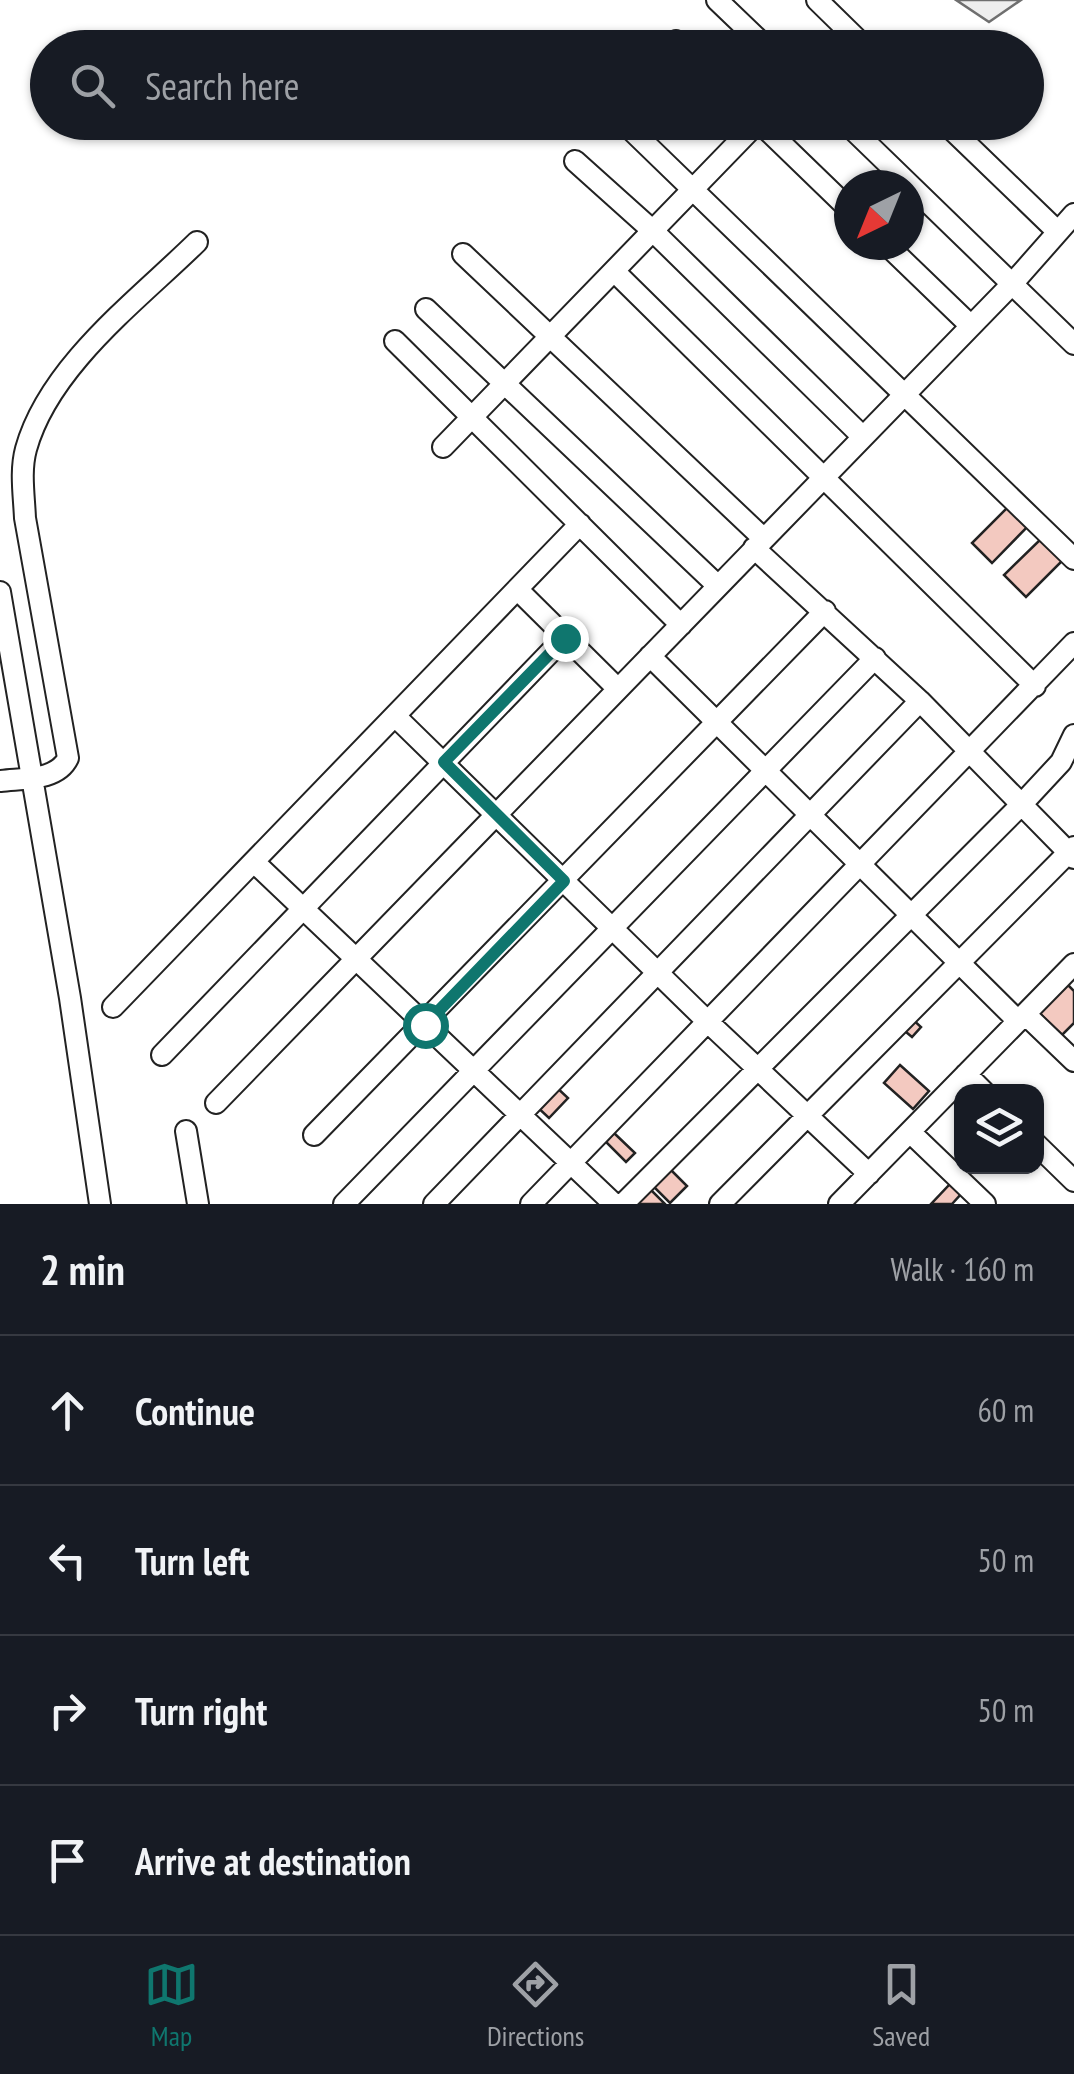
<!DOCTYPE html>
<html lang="en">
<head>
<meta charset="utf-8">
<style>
  body { margin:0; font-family:"PT Sans Narrow",sans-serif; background:#242831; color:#f1f3f6 }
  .controls { position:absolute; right:30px; bottom:30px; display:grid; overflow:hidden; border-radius:20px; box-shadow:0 2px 8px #0004 }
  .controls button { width:90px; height:90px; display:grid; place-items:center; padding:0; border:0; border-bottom:2px solid #363941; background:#171b24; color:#f1f3f6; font:50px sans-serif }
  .compass { position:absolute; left:834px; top:170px; width:90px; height:90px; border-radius:50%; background:#171b24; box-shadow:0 2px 8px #0004; rotate:223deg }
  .stop { position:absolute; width:30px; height:30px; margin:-22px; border:8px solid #0f766e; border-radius:50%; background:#fff }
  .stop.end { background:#0f766e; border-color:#fff; box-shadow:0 2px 10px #0008 }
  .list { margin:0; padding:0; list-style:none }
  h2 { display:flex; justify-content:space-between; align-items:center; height:130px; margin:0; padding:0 40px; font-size:42px }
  h2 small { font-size:32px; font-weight:400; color:#9ea1a6 }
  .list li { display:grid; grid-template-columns:65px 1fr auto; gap:30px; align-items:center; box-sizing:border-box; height:150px; padding:0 40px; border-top:2px solid #363941 }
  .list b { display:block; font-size:38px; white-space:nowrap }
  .list em { font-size:32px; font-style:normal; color:#9ea1a6 }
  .icon { flex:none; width:55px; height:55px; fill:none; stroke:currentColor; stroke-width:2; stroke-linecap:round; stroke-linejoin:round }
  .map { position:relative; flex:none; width:1074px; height:1204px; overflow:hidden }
  .search { position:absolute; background:#171b24; box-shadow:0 2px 8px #0004; left:30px; right:30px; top:30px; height:110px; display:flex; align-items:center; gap:25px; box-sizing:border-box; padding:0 35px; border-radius:55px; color:#9ea1a6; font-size:38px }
  .sheet { height:730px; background:#171b24 }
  nav { display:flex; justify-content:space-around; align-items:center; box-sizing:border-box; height:140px; border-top:2px solid #363941; background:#171b24; font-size:28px; color:#9ea1a6 }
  nav a { display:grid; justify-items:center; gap:5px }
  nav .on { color:#0f766e }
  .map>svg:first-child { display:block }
  .green { fill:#eee; stroke:#6f6f6f; stroke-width:2.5 }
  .building { fill:#f3c9c0; stroke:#222; stroke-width:2.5 }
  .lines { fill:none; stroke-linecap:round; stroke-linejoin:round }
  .minor-casing { stroke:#222; stroke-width:24 }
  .minor { stroke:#fff; stroke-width:20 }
  .route { stroke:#0f766e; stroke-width:12 }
</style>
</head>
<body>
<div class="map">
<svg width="1074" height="1204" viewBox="0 0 1074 1204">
  <rect width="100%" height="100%" fill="#fff"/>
  <!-- green -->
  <path class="green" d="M956,0H1021L989,22Z"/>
  <!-- building -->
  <path class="building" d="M1012,503L1032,522L992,563L972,543Z
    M1045,535L1067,556L1026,597L1004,575Z
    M1063,980L1074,991V1023L1062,1035L1035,1009Z
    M909,1016L921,1027L912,1037L900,1027Z
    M900,1065L929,1091L913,1109L884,1083Z
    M553,1084L568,1098L549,1118L534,1104Z
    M614,1133L635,1153L626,1162L606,1142Z
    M666,1165L687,1186L670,1203L649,1182Z
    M950,1184L961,1194L952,1204H931Z
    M646,1185L665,1204H638L633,1199Z"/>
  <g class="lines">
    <!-- minor casing -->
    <g class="minor-casing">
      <path id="minor" d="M717,0L767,48
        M817,0L866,48
        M676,41L683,48
        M623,122L1074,559
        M759,122L849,209
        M845,122L1074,344
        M944,122L1058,232
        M575,161L653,231L863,437
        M887,245L971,326
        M463,254L764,539
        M614,271L1035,686
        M426,309L718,586
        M395,341L681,625
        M443,447L758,122
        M754,548L920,701L1074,858
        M518,590L618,689
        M0,592L70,998L100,1204
        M650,656L1018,1021
        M395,716L708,1022L869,1174
        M0,781C23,778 57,781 68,758L25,518C24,495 20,471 26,449C49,366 138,300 197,242
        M254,862L614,1204
        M113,1007L580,524
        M1025,1014L1074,1061
        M162,1055L565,637
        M966,1074L984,1092
        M216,1103L1012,284L1074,214
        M186,1131L198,1204
        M910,1132L985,1204
        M314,1135L825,611
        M1036,1144L1074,1181
        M344,1204L875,658
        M434,1204L920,701
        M531,1204L1074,643
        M623,1204L1021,805L1061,762L1074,735
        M720,1204L1074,847
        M839,1204L1074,964"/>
    </g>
    <!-- minor -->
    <use href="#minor" class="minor"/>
  </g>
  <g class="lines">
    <!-- route -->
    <path class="route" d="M425,1025L564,881L444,762L565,638"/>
  </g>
</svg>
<div class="controls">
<button><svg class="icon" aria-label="layers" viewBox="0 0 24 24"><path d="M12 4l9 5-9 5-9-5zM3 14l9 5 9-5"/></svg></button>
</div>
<svg class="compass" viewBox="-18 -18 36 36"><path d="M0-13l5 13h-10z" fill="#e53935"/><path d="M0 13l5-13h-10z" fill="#9ea1a6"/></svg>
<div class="stop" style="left:425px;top:1025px"></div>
<div class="stop end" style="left:565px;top:638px"></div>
<div class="search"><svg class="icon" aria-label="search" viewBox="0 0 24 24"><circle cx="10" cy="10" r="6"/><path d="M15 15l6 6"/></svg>Search here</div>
</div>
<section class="sheet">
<h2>2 min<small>Walk · 160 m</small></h2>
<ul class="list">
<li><svg class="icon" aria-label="ahead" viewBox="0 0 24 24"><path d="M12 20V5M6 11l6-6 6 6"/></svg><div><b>Continue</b></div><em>60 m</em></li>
<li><svg class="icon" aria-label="left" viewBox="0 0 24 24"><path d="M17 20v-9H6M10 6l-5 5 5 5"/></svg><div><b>Turn left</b></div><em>50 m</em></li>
<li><svg class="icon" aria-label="right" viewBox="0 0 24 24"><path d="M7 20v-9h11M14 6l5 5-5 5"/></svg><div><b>Turn right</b></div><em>50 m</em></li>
<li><svg class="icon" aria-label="arrive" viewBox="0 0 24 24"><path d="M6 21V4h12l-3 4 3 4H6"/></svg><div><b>Arrive at destination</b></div></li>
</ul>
</section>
<nav>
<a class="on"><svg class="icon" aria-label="map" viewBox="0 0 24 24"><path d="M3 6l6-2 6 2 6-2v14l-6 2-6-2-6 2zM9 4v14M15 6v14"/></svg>Map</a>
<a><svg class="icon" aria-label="directions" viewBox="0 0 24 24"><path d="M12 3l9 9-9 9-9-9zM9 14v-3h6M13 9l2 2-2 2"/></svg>Directions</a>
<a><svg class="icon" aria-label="saved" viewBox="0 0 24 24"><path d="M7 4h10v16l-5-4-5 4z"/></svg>Saved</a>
</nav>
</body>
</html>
